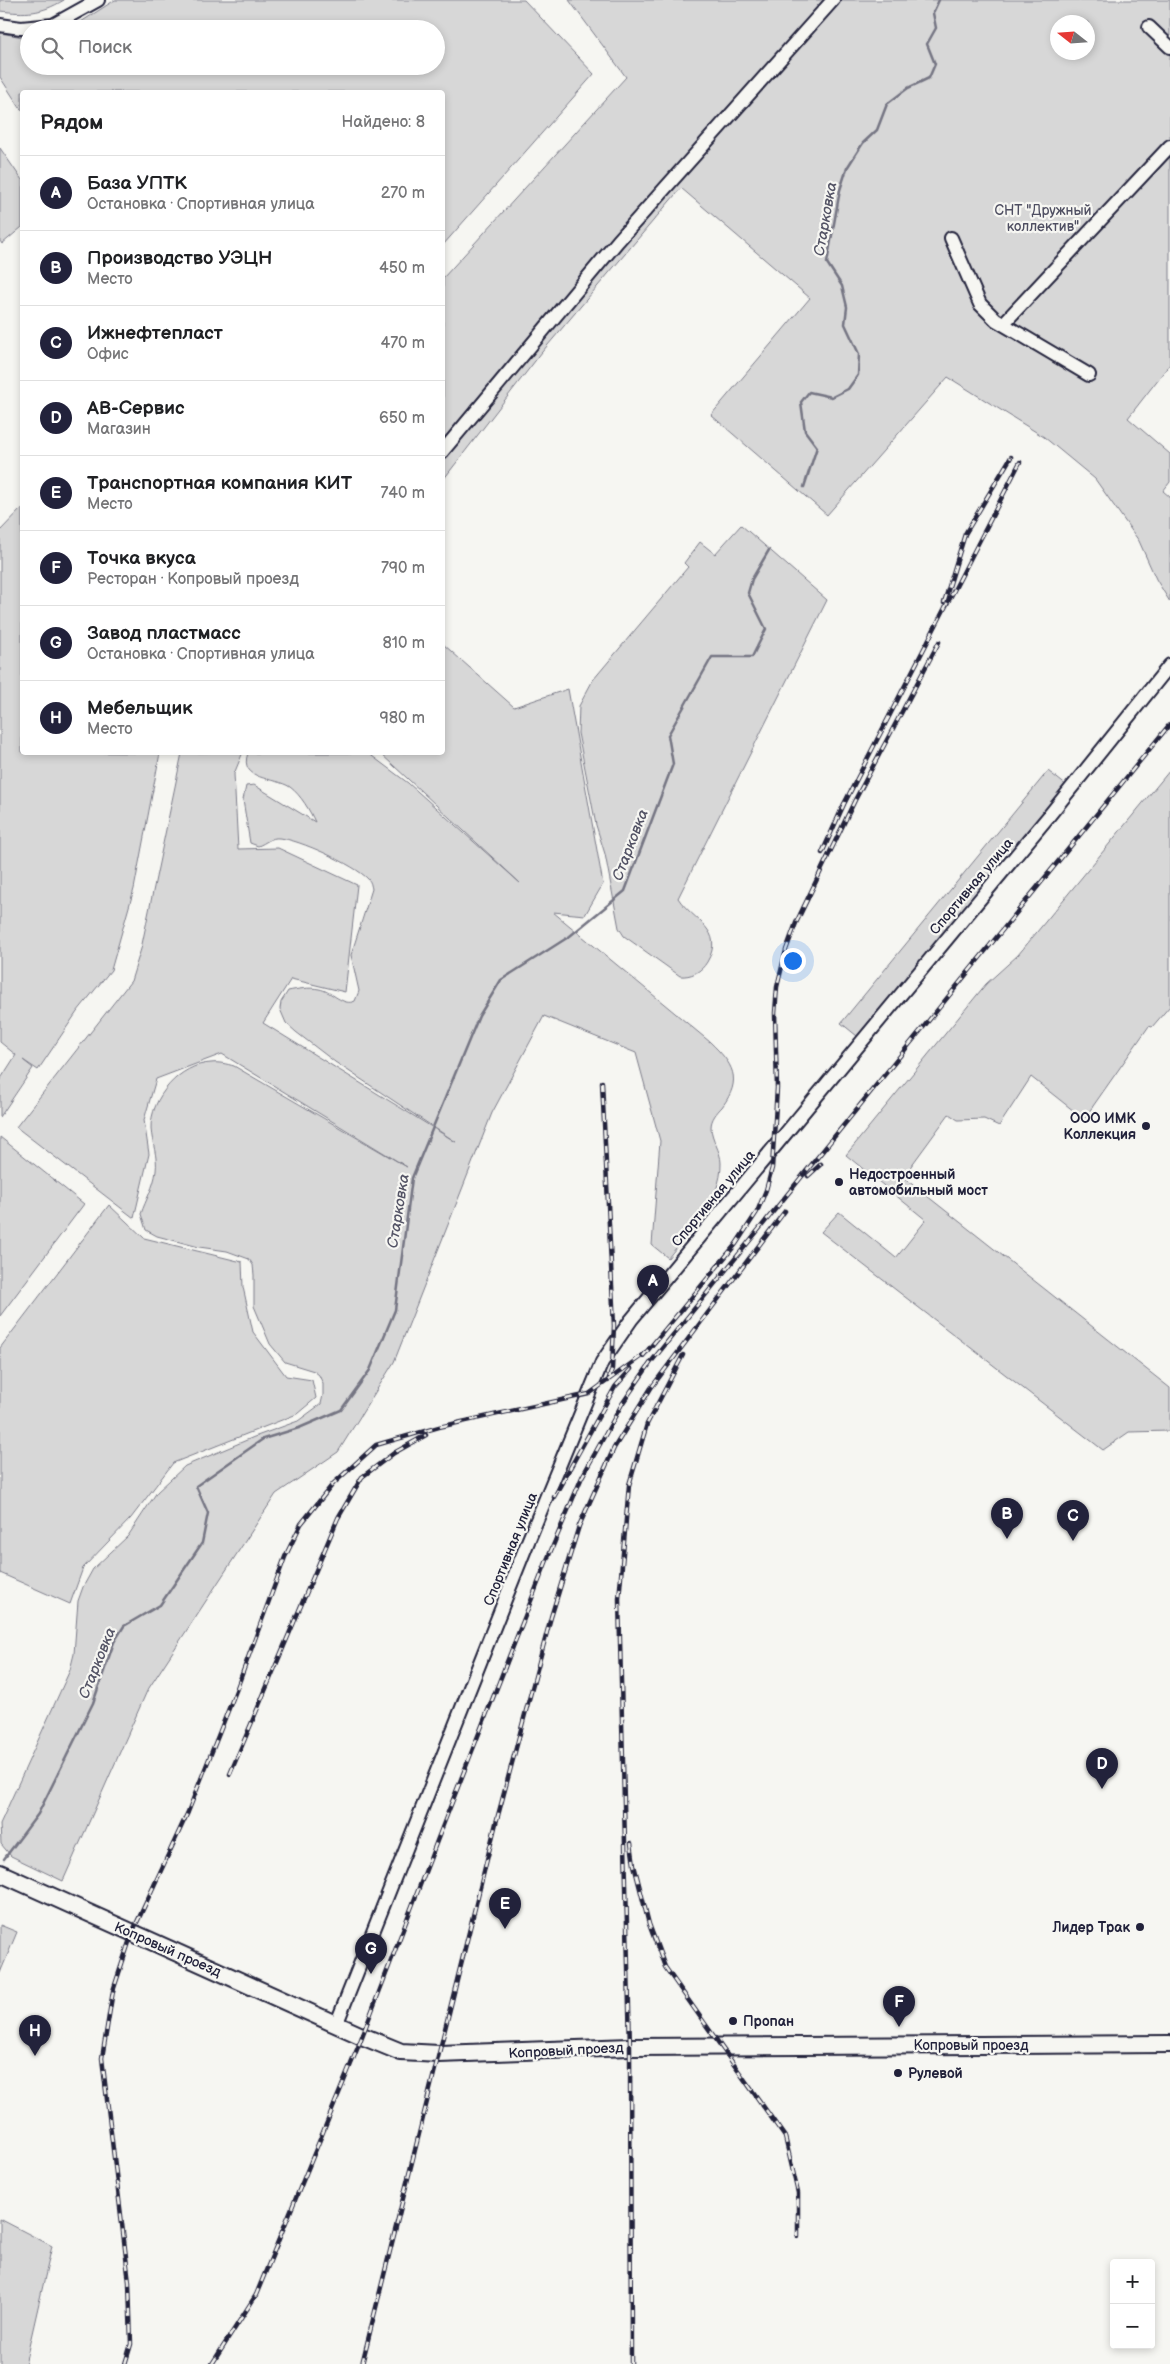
<!DOCTYPE html>
<html lang="ru">
<head>
<meta charset="utf-8">
<style>
  body { margin:0; font-family:"Balsamiq Sans",sans-serif; background:#f6f6f6; color:#202124 }
  .controls { position:absolute; right:15px; bottom:15px; display:grid; overflow:hidden; border-radius:5px; box-shadow:0 2px 8px #0003 }
  .controls button { width:45px; height:45px; display:grid; place-items:center; padding:0; border:0; border-bottom:1px solid #e0e0e0; background:#fff; color:#202124; font:25px sans-serif }
  .compass { position:absolute; left:1050px; top:15px; width:45px; height:45px; border-radius:50%; background:#fff; box-shadow:0 2px 8px #0003; rotate:287deg }
  .you { position:absolute; left:792px; top:960px; width:18px; height:18px; margin:-12px; border:4px solid #fff; border-radius:50%; background:#1a73e8; box-shadow:0 0 0 8px #1a73e833 }
  .badge { display:grid; place-items:center; width:32px; height:32px; border-radius:50%; background:#22223b; color:#fff; font-size:16px; font-weight:700 }
  .pin { position:absolute; translate:-50% -41px; filter:drop-shadow(0 1px 2px #0008) }
  .pin::after { content:''; position:absolute; top:26px; width:18px; height:15px; background:inherit; clip-path:polygon(0 0,100% 0,50% 100%) }
  .list { margin:0; padding:0; list-style:none }
  h2 { display:flex; justify-content:space-between; align-items:center; height:65px; margin:0; padding:0 20px; font-size:21px }
  h2 small { font-size:16px; font-weight:400; color:#757577 }
  .list li { display:grid; grid-template-columns:32px 1fr auto; gap:15px; align-items:center; box-sizing:border-box; height:75px; padding:0 20px; border-top:1px solid #e0e0e0 }
  .list b { display:block; font-size:19px; white-space:nowrap }
  .list p { margin:0; font-size:16px; white-space:nowrap; color:#757577 }
  .list em { font-size:16px; font-style:normal; color:#757577 }
  .icon { flex:none; width:28px; height:28px; fill:none; stroke:currentColor; stroke-width:2; stroke-linecap:round; stroke-linejoin:round }
  .map { position:relative; flex:none; width:1170px; height:2364px; overflow:hidden }
  .search { position:absolute; background:#fff; box-shadow:0 2px 8px #0003; left:20px; top:20px; width:425px; height:55px; display:flex; align-items:center; gap:12px; box-sizing:border-box; padding:0 18px; border-radius:28px; color:#757577; font-size:19px }
  .panel { position:absolute; background:#fff; box-shadow:0 2px 8px #0003; left:20px; top:90px; width:425px; height:665px; border-radius:5px }
  .map>svg:first-child { display:block }
  .green { fill:#d7d7d7; stroke:#7c7c89; fill-rule:evenodd }
  .lines { fill:none; stroke-linecap:round; stroke-linejoin:round }
  .stream { stroke:#757583; stroke-width:2.5 }
  .minor-casing { stroke:#22223b; stroke-width:16 }
  .major-casing { stroke:#22223b; stroke-width:20 }
  .minor { stroke:#f6f6f2; stroke-width:12 }
  .major { stroke:#f6f6f2; stroke-width:16 }
  .rail-casing { stroke:#22223b; stroke-width:4.5 }
  .rail { stroke:#f6f6f2; stroke-width:2.5; stroke-dasharray:8; stroke-linecap:butt }
  .poi-dot { fill:#22223b; stroke:#f6f6f2; stroke-width:2 }
  .labels { text-anchor:middle; stroke-width:4.5; stroke-linejoin:round; paint-order:stroke }
  .park-label { font-size:14px; fill:#4f4f62; stroke:#f6f6f2 }
  .street-label { font-size:14px; fill:#22223b; stroke:#f6f6f2 }
  .poi-label { font-size:14px; font-weight:bold; fill:#22223b; stroke:#f6f6f2; text-anchor:start }
  .water-label { font-size:15px; font-style:italic; fill:#535365; stroke:#f6f6f2 }
</style>
</head>
<body>
<div class="map">
<svg width="1170" height="2364" viewBox="0 0 1170 2364">
  <rect width="100%" height="100%" fill="#f6f6f2"/>
  <filter id="ink" filterUnits="userSpaceOnUse"><feTurbulence type="fractalNoise" baseFrequency=".02" numOctaves="2"/><feDisplacementMap in="SourceGraphic" scale="10" xChannelSelector="R" yChannelSelector="G"/><feConvolveMatrix kernelMatrix="1 2 1 2 8 2 1 2 1" color-interpolation-filters="sRGB"/></filter>
  <g filter="url(#ink)">
    <!-- green -->
    <path class="green" d="M0,0H64C41,14 26,14 0,11Z
      M115,0H524L594,74L443,245L442,92H22V111L0,77V33L29,38V66H436V29H70Z
      M569,0H1170V364L1128,418L1170,454V482L1163,491L1170,497V602L1156,579L1139,541L1095,479L1044,437L948,377L827,515L711,415L810,298L681,188L542,352L443,480V278L626,77ZM1058,22H1088V52H1058Z
      M0,148L22,180V227L2,244L0,241Z
      M22,508V752L160,753L134,889L111,970L77,1012L38,1070L23,1060L33,1068L0,1117V1080L16,1055L0,1042V531Z
      M741,525L827,600L678,898C693,921 726,930 707,962C701,972 691,977 680,976L624,936L619,928L605,854L596,825L578,733L579,706L593,680L688,567L684,563L700,542L715,554Z
      M443,644L514,707L568,689L603,884L585,915L553,912L710,1042C733,1064 743,1079 722,1107C717,1112 711,1119 711,1127C711,1139 721,1151 721,1163C722,1200 689,1231 668,1258L652,1245L660,1141L636,1053L544,1016L492,1113L394,1362L338,1452L276,1494L147,1691L63,1881L11,1856L1,1844L0,1824L70,1670L74,1654L78,1601L83,1587L93,1569L128,1536L157,1492L185,1466L254,1437L298,1421L321,1404L323,1395V1384L319,1375L314,1371L285,1362L270,1344L254,1306V1275L253,1265L249,1259L227,1251L199,1247L157,1236L146,1230L141,1214C146,1199 154,1187 156,1171C158,1156 152,1143 151,1129C150,1098 180,1064 211,1063C219,1062 227,1064 234,1066L407,1167L222,1054L156,1079L144,1120L149,1154L134,1218L16,1127L131,981L141,949L182,753L243,752L234,774L238,849L278,848L357,885L345,992L291,979L263,1023L456,1142L335,1062L296,1032L286,1023L280,1009L281,1002L288,991C298,989 309,987 319,989C332,991 343,1007 355,1001L359,991L351,955L372,889C371,885 371,882 368,879C355,865 298,839 279,838C271,837 266,843 258,846L250,843L243,800L246,786L254,785L315,822C310,811 301,795 290,787C275,777 238,781 248,753H368L408,783L520,883L380,753L442,752Z
      M1170,770V1006L1152,1027L1149,1026L1084,1119L1031,1077L999,1126L984,1119L958,1120L949,1114L903,1177L1170,1388V1431L1129,1432L1103,1450L821,1232L839,1212L896,1258L926,1220L846,1155L986,984L1018,955Z
      M1048,771L1067,786L857,1036L841,1023Z
      M0,1137L84,1204L0,1316Z
      M109,1205L144,1238L242,1262L243,1287L253,1332L286,1376L312,1380L316,1398L297,1414L173,1463L131,1518L83,1568L70,1604L0,1573V1348Z
      M0,1925L17,1932L0,1973Z
      M0,2219L52,2246L25,2364H0Z"/>
    <g class="lines">
      <!-- stream -->
      <path class="stream" d="M804,487L817,447L805,431L801,402L809,392L832,397L848,389L858,375L859,354L845,324L847,307L842,286L827,263L840,190L847,168L863,143L877,130L887,104L908,88L929,78L935,64L927,44L936,28L933,13L939,0
        M4,1859L38,1814L93,1703L114,1642L124,1626L160,1605L202,1543L208,1513L196,1486L263,1439L299,1428L341,1410L370,1370L395,1310L412,1178L479,1016L501,980L570,936L625,891L673,764L668,735L712,657H752L766,629L748,593L752,579L769,550"/>
      <!-- minor casing -->
      <g class="minor-casing">
        <path id="minor" d="M0,25L21,28L53,25L98,0
          M1149,27L1170,47
          M951,238L980,304L996,320L1089,375
          M1003,324L1170,146
          M442,452L618,241L833,0
          M336,2025L527,1544L602,1362L631,1320L1048,817L1170,665"/>
      </g>
      <!-- major casing -->
      <g class="major-casing">
        <path id="major" d="M0,1873L362,2036L401,2052L439,2054L630,2047L1170,2044"/>
      </g>
      <!-- minor -->
      <use href="#minor" class="minor"/>
      <!-- major -->
      <use href="#major" class="major"/>
      <!-- rail casing -->
      <g class="rail-casing">
        <path id="rail" d="M944,603L965,534L1011,457
          M822,853L844,804L1020,462
          M602,1082L614,1326L612,1369L608,1381
          M808,1176L821,1164
          M643,1356L736,1244L757,1212L766,1190L772,1168L777,1088L775,1013L777,987L786,950L796,923L855,800L939,642
          M554,1497L615,1387L631,1369
          M230,1774L338,1518L362,1477L394,1453L426,1435
          M631,1843L634,1865L649,1924L665,1967L785,2137L798,2193V2237
          M125,2364L131,2344L129,2282L102,2058L113,1991L132,1933L188,1812L237,1688L285,1557L301,1524L333,1484L376,1445L439,1427L589,1394L647,1352
          M212,2364L256,2295L358,2047L445,1820L547,1560L582,1477L622,1404L651,1362L1170,724
          M362,2364L496,1823L551,1617L579,1526L614,1448L651,1388L785,1211
          M631,2364L630,2047L619,1599L629,1485L647,1424L683,1355"/>
      </g>
      <!-- rail -->
      <use href="#rail" class="rail"/>
    </g>
  </g>
  <!-- markers -->
  <g class="poi-dot">
    <circle cx="1146" cy="1126" r="5"/>
    <circle cx="839" cy="1182" r="5"/>
    <circle cx="1140" cy="1927" r="5"/>
    <circle cx="733" cy="2021" r="5"/>
    <circle cx="898" cy="2073" r="5"/>
  </g>
  <g class="labels">
    <!-- park labels -->
    <g class="park-label">
      <text x="1043" y="215">СНТ "Дружный<tspan x="1043" dy="16">коллектив"</tspan></text>
    </g>
    <!-- street labels -->
    <g class="street-label">
      <text transform="translate(971 886) rotate(-50)" y="5">Спортивная улица</text>
      <text transform="translate(713 1198) rotate(-50)" y="5">Спортивная улица</text>
      <text transform="translate(510 1549) rotate(-68)" y="5">Спортивная улица</text>
      <text transform="translate(168 1949) rotate(24)" y="5">Копровый проезд</text>
      <text x="971" y="2050">Копровый проезд</text>
      <text transform="translate(566 2050) rotate(-3)" y="5">Копровый проезд</text>
    </g>
    <!-- poi labels -->
    <g class="poi-label">
      <text x="1136" y="1123" text-anchor="end">ООО ИМК<tspan x="1136" dy="16">Коллекция</tspan></text>
      <text x="849" y="1179">Недостроенный<tspan x="849" dy="16">автомобильный мост</tspan></text>
      <text x="1130" y="1932" text-anchor="end">Лидер Трак</text>
      <text x="743" y="2026">Пропан</text>
      <text x="908" y="2078">Рулевой</text>
    </g>
    <!-- water labels -->
    <g class="water-label">
      <text transform="translate(825 219) rotate(-80)" y="5">Старковка</text>
      <text transform="translate(630 845) rotate(-69)" y="5">Старковка</text>
      <text transform="translate(398 1211) rotate(-81)" y="5">Старковка</text>
      <text transform="translate(97 1663) rotate(-68)" y="5">Старковка</text>
    </g>
  </g>
</svg>
<div class="controls">
<button>+</button>
<button>−</button>
</div>
<svg class="compass" viewBox="-18 -18 36 36"><path d="M0-13l5 13h-10z" fill="#e53935"/><path d="M0 13l5-13h-10z" fill="#757577"/></svg>
<div class="you"></div>
<div class="pin badge" style="left:653px;top:1306px">A</div>
<div class="pin badge" style="left:1007px;top:1539px">B</div>
<div class="pin badge" style="left:1073px;top:1541px">C</div>
<div class="pin badge" style="left:1102px;top:1789px">D</div>
<div class="pin badge" style="left:505px;top:1929px">E</div>
<div class="pin badge" style="left:899px;top:2027px">F</div>
<div class="pin badge" style="left:371px;top:1974px">G</div>
<div class="pin badge" style="left:35px;top:2056px">H</div>
<div class="search"><svg class="icon" aria-label="search" viewBox="0 0 24 24"><circle cx="10" cy="10" r="6"/><path d="M15 15l6 6"/></svg>Поиск</div>
<section class="panel">
<h2>Рядом<small>Найдено: 8</small></h2>
<ul class="list">
<li><span class="badge">A</span><div><b>База УПТК</b><p>Остановка · Спортивная улица</p></div><em>270 m</em></li>
<li><span class="badge">B</span><div><b>Производство УЭЦН</b><p>Место</p></div><em>450 m</em></li>
<li><span class="badge">C</span><div><b>Ижнефтепласт</b><p>Офис</p></div><em>470 m</em></li>
<li><span class="badge">D</span><div><b>АВ-Сервис</b><p>Магазин</p></div><em>650 m</em></li>
<li><span class="badge">E</span><div><b>Транспортная компания КИТ</b><p>Место</p></div><em>740 m</em></li>
<li><span class="badge">F</span><div><b>Точка вкуса</b><p>Ресторан · Копровый проезд</p></div><em>790 m</em></li>
<li><span class="badge">G</span><div><b>Завод пластмасс</b><p>Остановка · Спортивная улица</p></div><em>810 m</em></li>
<li><span class="badge">H</span><div><b>Мебельщик</b><p>Место</p></div><em>980 m</em></li>
</ul>
</section>
</div>
</body>
</html>
